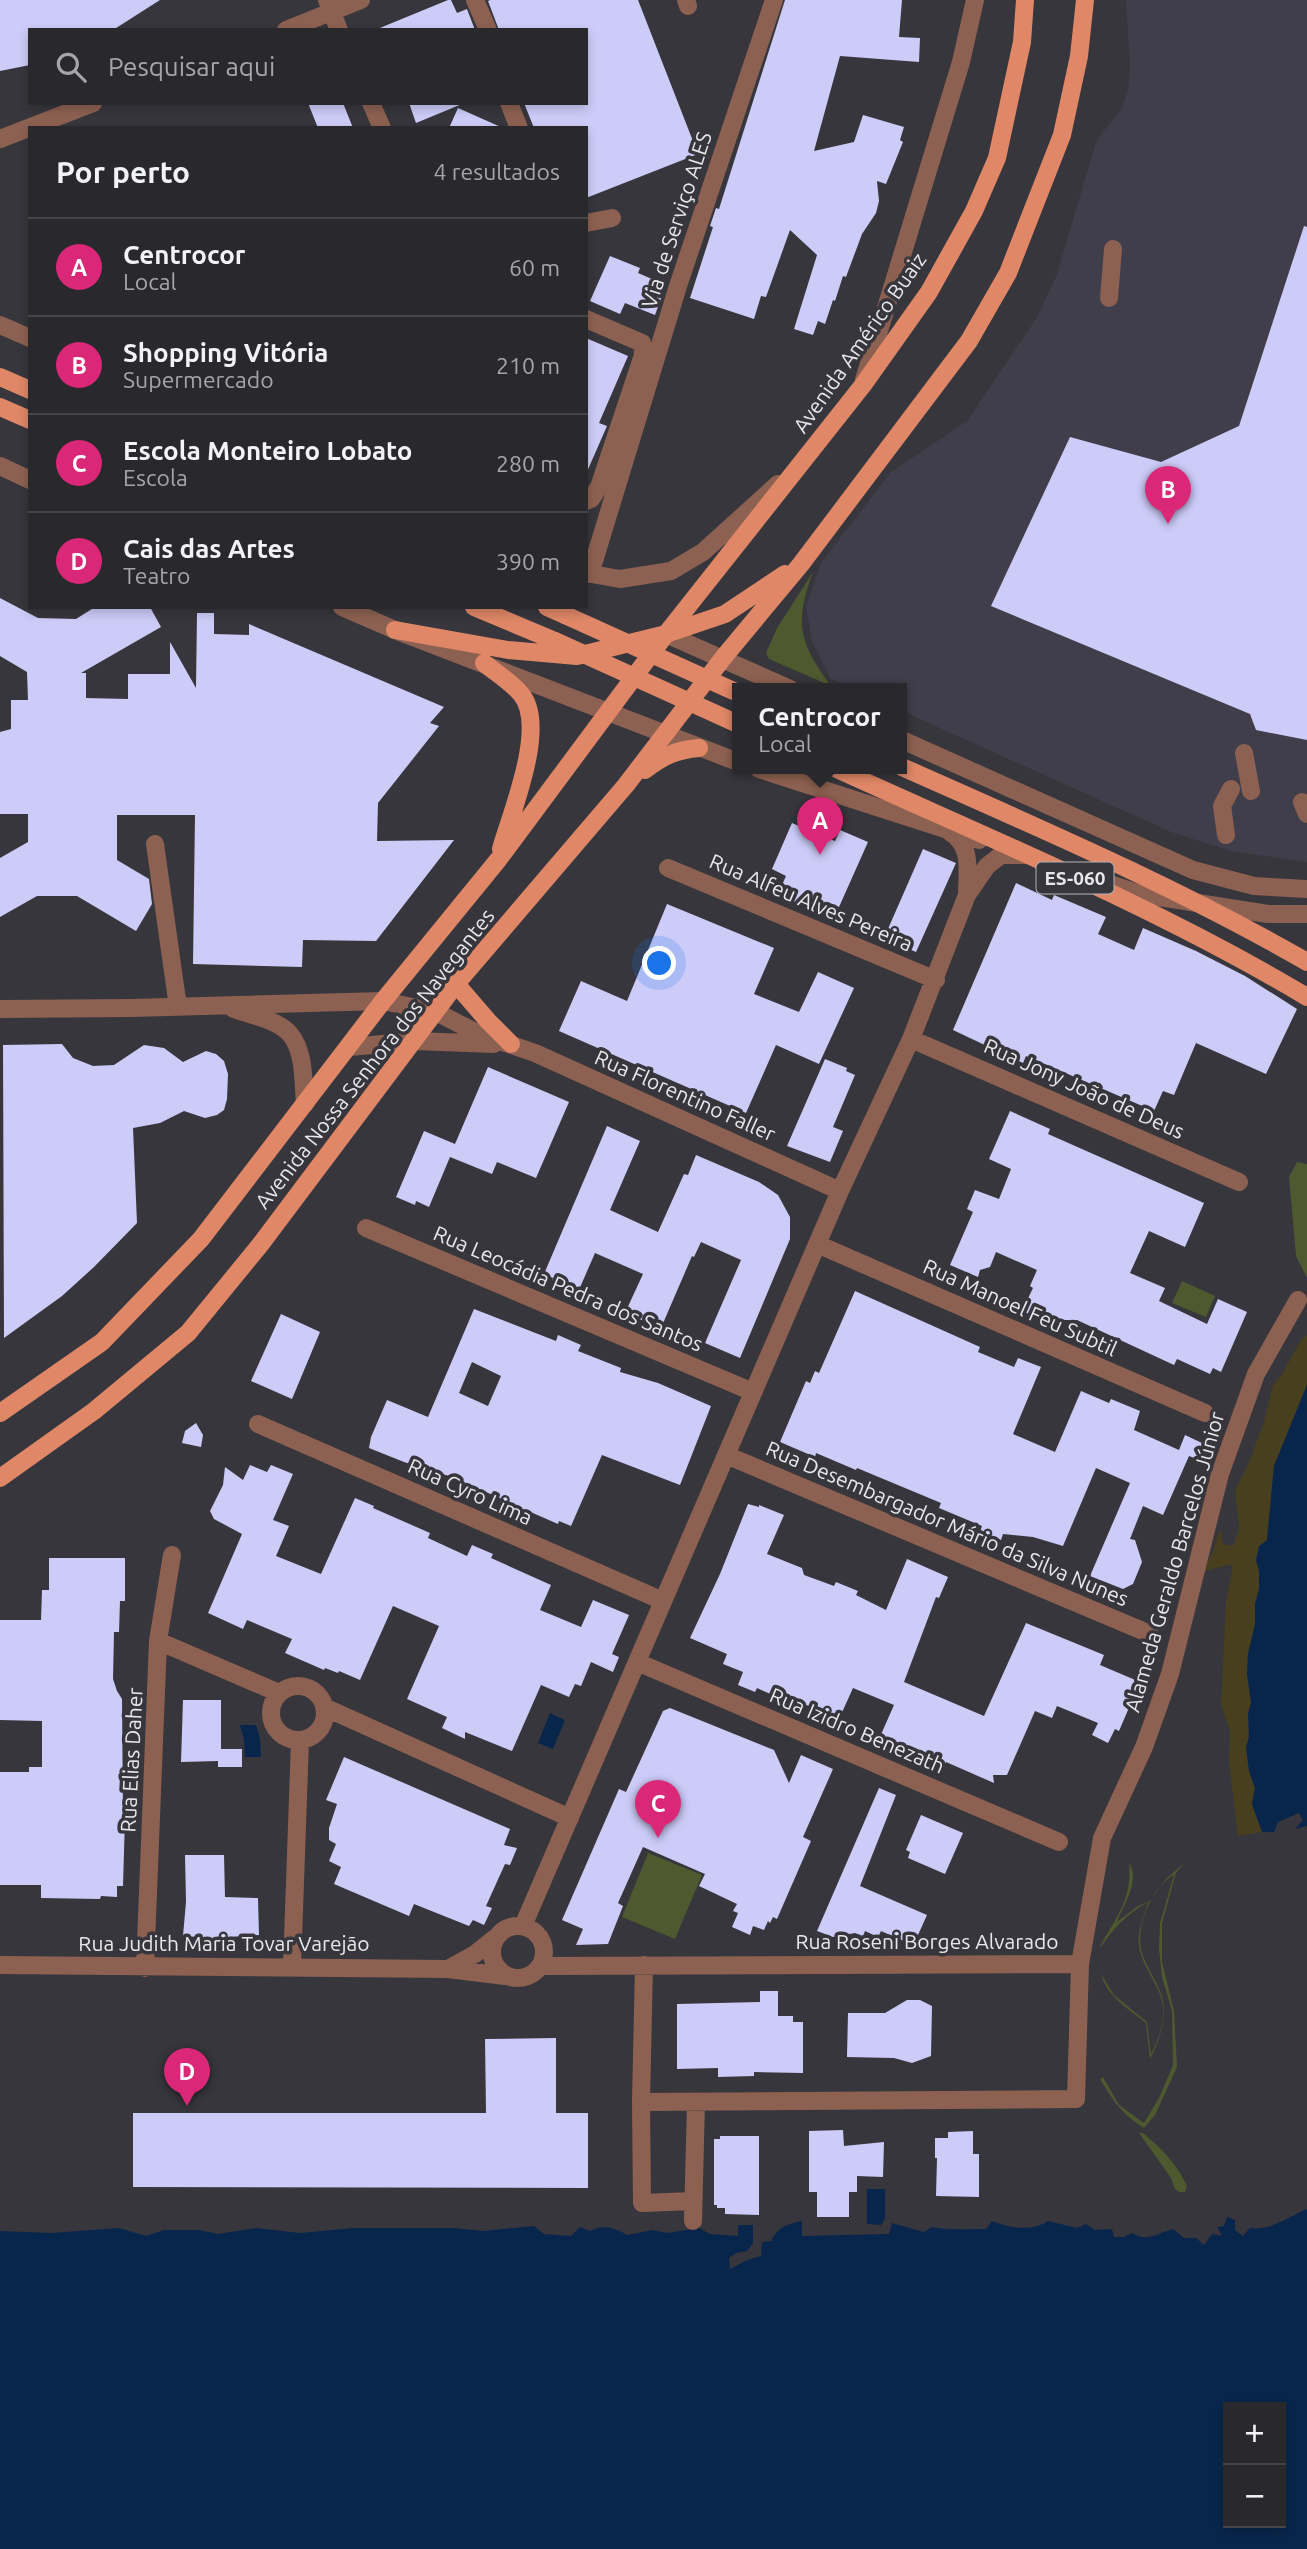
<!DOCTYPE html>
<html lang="pt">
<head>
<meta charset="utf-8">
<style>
  body { margin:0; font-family:Ubuntu,sans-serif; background:#313035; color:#f1f3f6 }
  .controls { position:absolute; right:21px; bottom:21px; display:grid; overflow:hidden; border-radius:0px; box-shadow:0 4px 10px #0003 }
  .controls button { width:63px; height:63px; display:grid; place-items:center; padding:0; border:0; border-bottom:2px solid #454449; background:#29282d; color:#f1f3f6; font:35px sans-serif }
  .you { position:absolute; left:660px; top:964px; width:24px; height:24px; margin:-18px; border:5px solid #fff; border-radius:50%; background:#1a73e8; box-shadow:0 0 0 10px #1a73e833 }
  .badge { display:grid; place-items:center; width:46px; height:46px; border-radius:50%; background:#db2777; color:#fff; font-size:23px; font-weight:700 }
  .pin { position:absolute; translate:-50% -58px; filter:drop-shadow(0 2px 4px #0008) }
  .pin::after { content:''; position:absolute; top:37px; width:24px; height:21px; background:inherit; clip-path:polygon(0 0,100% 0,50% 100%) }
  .popup { position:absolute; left:732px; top:683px; width:175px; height:91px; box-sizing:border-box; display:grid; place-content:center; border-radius:0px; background:#29282d; filter:drop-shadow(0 2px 5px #0005); font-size:23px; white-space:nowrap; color:#a5a6aa }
  .popup b { font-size:26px; color:#f1f3f6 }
  .popup::after { content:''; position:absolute; left:50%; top:100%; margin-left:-14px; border:14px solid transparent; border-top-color:#29282d }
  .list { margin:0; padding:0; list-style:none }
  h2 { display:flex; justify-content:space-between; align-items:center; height:91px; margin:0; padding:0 28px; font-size:30px }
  h2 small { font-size:23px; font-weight:400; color:#a5a6aa }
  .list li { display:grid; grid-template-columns:46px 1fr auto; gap:21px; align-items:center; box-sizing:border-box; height:98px; padding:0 28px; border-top:2px solid #454449 }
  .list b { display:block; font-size:26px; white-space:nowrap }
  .list p { margin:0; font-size:23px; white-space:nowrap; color:#a5a6aa }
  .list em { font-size:23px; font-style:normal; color:#a5a6aa }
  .icon { flex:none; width:38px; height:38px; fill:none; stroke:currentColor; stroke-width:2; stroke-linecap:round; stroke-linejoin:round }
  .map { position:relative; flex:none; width:1307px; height:2549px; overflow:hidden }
  .search { position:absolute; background:#29282d; box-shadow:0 4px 10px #0003; left:28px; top:28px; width:560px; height:77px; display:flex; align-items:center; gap:18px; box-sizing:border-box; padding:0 24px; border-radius:0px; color:#a5a6aa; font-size:26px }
  .panel { position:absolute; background:#29282d; box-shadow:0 4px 10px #0003; left:28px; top:126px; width:560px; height:483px; border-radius:0px }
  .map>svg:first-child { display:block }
  .built { fill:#3f3e4a }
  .green { fill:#4e592f }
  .sand { fill:#473f1e }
  .water { fill:#08264c; fill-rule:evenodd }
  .building { fill:#cdccf9; fill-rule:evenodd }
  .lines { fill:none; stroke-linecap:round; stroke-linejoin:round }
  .minor { stroke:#8d6151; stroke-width:18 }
  .major { stroke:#df8767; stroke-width:18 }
  .major-bridge { stroke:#df8767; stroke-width:18 }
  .labels { text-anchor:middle; stroke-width:7; stroke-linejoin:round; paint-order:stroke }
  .shield { fill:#37363c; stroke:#b3b3b7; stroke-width:2 }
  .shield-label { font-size:19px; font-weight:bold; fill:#e8e8ec }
  .street-label { font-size:21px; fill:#e8e8ec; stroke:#37363c }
</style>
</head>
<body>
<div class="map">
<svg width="1307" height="2549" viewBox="0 0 1307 2549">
  <rect width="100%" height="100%" fill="#37363c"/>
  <!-- built -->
  <path class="built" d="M1126,0H1307V862L1231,851L1171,832L902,711V689H854L831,679L812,642L806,606L821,563L890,473L967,421L1036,319L1056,277L1097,139L1121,110L1128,91L1130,65Z"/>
  <!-- green -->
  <path class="green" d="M813,572C794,623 799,643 831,686L769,659L766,653L777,628Z
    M1297,1162L1307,1164V1278L1296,1256L1289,1177Z
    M1182,1281L1215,1296L1206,1317L1172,1303Z
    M648,1853L702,1875L675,1939L622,1917Z
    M1129,1863C1141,1881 1123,1905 1117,1922L1138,1906L1150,1901L1165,1880L1184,1863L1176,1873L1162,1923V1962L1174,2011L1177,2067L1155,2115L1144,2128C1121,2113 1114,2102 1100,2079L1103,2077L1119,2105L1144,2123L1160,2096L1173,2065L1172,2011L1162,1977L1159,1948L1160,1923L1174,1875C1151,1887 1133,1930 1143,1956C1148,1970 1160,1986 1163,2001C1166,2020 1159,2043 1150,2059L1146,2023C1129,2009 1107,1997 1101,1974L1114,1995L1147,2022L1151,2054C1159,2040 1166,2018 1162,2001C1158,1983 1141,1965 1139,1945C1137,1931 1144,1916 1148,1902C1127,1914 1114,1927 1101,1947L1100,1946C1116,1918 1133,1897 1129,1863Z
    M1139,2133H1143C1161,2148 1177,2164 1187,2186L1185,2192H1179L1175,2189L1171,2178Z"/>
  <!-- sand -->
  <path class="sand" d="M1307,1335V1385L1274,1466L1267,1540L1256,1560L1259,1571V1589L1255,1604V1624L1248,1654L1251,1703L1248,1714L1249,1738L1246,1747L1249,1771L1255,1788L1252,1804L1262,1832L1238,1836L1229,1761L1230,1732L1221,1704L1226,1601L1233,1564L1203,1571L1214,1549L1220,1528L1223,1544L1233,1546L1239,1527L1235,1491L1250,1460L1264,1421L1273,1385L1282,1374L1301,1340Z"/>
  <!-- water -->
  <path class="water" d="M1307,1385V1826L1295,1829L1303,1820L1299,1813L1278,1822L1274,1832H1262L1252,1804L1255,1788L1249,1771L1246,1747L1249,1737L1248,1714L1251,1703L1247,1674L1248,1654L1255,1624V1604L1259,1589V1571L1256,1560L1259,1546L1267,1540L1274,1466Z
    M550,1713L565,1720L553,1749L538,1743Z
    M240,1725H256L260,1738L261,1757H245L244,1740Z
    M867,2189H885V2219L881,2225L867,2224Z
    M1307,2209V2549H0V2231L51,2233L119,2228L146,2236L164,2230H199L218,2234L256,2228L300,2233L354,2228H454L483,2231L534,2226L544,2234L571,2236L580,2227L590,2231C603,2224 615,2228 627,2235L653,2230L667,2233L699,2228L710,2234L738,2236V2225H753V2243L747,2251L736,2253L729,2258L730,2269L747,2260L761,2256L762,2242L771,2241C778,2227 787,2224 802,2221V2236L889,2234L892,2223L924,2232L932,2227C940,2230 974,2229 986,2229L992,2221C1009,2228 1032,2232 1048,2221L1077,2228L1086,2224L1095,2230L1112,2229L1114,2237H1124L1132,2233C1147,2243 1157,2233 1173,2229L1184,2238H1196L1204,2245L1212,2234L1222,2236L1217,2227L1224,2226L1227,2217L1235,2220V2230L1243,2236L1250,2228C1271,2231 1288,2217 1307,2209ZM1228,2407H1281V2523H1228Z"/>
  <!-- building -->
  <path class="building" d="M0,0H160L113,30H30V65L0,71Z
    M448,0H451L457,13L467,9L475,30H375Z
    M490,0H638L698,154L586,198V128H534L524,103H586V30H499L488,1Z
    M785,0H902L899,37L920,38L919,62L840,56L814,151L854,142L863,115L904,127L900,140L903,142L886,184L877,181L879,201L876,213L862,234L846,277L843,276L835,301L833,300L825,324L818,321L813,335L794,329L817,255L790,230L766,297L761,296L754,319L690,298L713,227L710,226L716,208L719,209Z
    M308,103H343L353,128H318Z
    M409,103H462V104L416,123Z
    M458,108L503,128H449Z
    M1304,226L1307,227V740L1256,730L1250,714L991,606L1070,437L1161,462L1239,426Z
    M610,256L640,268L638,273L666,285L655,315L625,303L620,314L590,301Z
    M586,338L628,356L599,423L607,426L586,474Z
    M0,598L38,618L76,619L95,607H150L161,627L81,673H86V698L128,699V674H170V642L196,688L197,613H214V634L249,635V624L444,707L430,723L439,726L378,803L377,841L454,840L376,941L303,940L302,967L193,964L195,815H117V860L149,879L152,904L136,931L77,896H37L0,917V858L28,842V814H0V732L11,729V700H28L27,672L0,656Z
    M792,823L835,841L840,830L868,842L839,907L828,902L827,905L816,902L806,907L777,896L786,876L772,869Z
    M923,849L956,863L916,952L884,938Z
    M1016,883L1052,900L1054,895L1106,917L1098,934L1134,950L1143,928L1196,951L1245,976L1297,1009L1266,1074L1196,1043L1174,1095L1163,1091L1154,1111L1026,1056L1023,1063L953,1030Z
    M667,904L774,948L754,994L799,1012L818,972L854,988L819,1064L776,1045L746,1113L559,1031L581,981L627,1001Z
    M62,1044L73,1058L93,1066L114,1065L144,1045L164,1048L183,1062L206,1051L216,1054L224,1061L228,1074L227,1099L224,1110L217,1115L205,1118L184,1111L160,1123L133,1128L137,1223L94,1267L62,1296L4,1338L3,1045Z
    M825,1059L847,1068L846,1071L855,1075L833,1127L843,1131L830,1162L787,1146Z
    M488,1067L569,1102L536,1178L497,1162L492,1174L450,1157L429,1207L416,1201L415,1205L396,1197L424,1131L455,1144Z
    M1010,1111L1050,1129L1048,1134L1204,1203L1185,1247L1149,1231L1130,1273L1165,1288L1159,1301L1207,1324L1218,1299L1247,1312L1221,1372L1213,1368L1210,1374L1177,1359L1174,1365L1077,1320H1063L1060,1327L1022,1311L1033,1288L1030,1286L1037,1270L996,1252L990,1267L980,1270L978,1277L950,1265L973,1212L967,1209L975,1190L999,1199L1011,1169L989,1159Z
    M607,1126L640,1141L610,1210L658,1232L684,1174L688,1175L696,1155L759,1182L778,1195L790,1217V1239L740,1358L705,1343L741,1260L701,1242L694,1257L692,1256L661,1328L625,1313L643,1274L595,1253L578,1292L552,1281L553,1278L544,1274Z
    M855,1291L980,1347L978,1352L1014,1367L1018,1358L1041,1367L1013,1434L1055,1452L1081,1391L1109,1403L1111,1399L1140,1411L1134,1430L1179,1450L1185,1435L1204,1444L1197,1459L1189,1456L1163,1515L1143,1506L1130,1539L1135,1540L1142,1562L1133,1584L1123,1589L1090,1576L1130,1483L1096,1468L1063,1546L1033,1537L1003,1534L1001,1540L980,1532L982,1526L939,1508L941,1503L857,1468L856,1470L816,1453L815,1457L780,1442L806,1381L810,1383L815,1371L819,1373Z
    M474,1309L556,1341L558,1335L581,1345L578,1351L621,1368L620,1372L658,1383L711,1406L680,1485L602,1455L571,1526L559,1521L558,1524L526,1510L523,1516L506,1508L509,1502L449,1476L404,1462L369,1448L371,1437L387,1400L428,1417ZM472,1362L501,1376L488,1406L459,1393Z
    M281,1314L320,1332L292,1399L251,1381Z
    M196,1423L203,1435L201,1447L182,1443L185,1431Z
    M250,1465L267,1472L271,1465L293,1474L273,1520L289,1526L276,1556L321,1574L355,1498L374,1506L373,1508L430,1533L428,1538L467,1556L472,1545L493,1554L491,1558L551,1585L540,1610L581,1627L593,1600L629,1615L612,1654L619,1657L613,1672L591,1662L581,1686L575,1684L569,1697L541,1685L512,1751L465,1732V1739L442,1728L447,1717L407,1699L439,1626L393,1606L360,1680L339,1671L338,1673L325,1668L324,1670L285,1653L292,1639L247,1620L243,1629L208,1613L242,1534L214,1519L210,1511L223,1485L225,1467L243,1480Z
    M748,1504L759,1507V1505L784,1515L767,1554L802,1568L804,1575L834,1586L836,1582L858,1591L856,1595L886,1610L907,1559L948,1577L939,1598L936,1597L904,1682L984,1716L1026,1623L1104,1655L1100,1665L1140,1682L1119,1731L1115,1729L1108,1743L1092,1735L1098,1723L1057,1706L1052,1718L1035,1711L1007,1775H993L994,1783L946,1762L943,1768L879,1739L894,1705L853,1688L839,1719L797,1701L795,1705L757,1688L755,1692L738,1685L743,1672L723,1664L727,1654L690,1638L720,1574Z
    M49,1558H125V1601H120L119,1632H114L113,1679L117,1691L122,1699L123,1817H125L123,1886H117V1897L101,1896L100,1899L41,1898V1885H0V1772H29V1767H42V1721L0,1720V1620H41L42,1590H49Z
    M183,1700H221V1749H242V1767H218V1761L181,1762Z
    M670,1708L774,1750L789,1783L801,1755L833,1769L803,1837L811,1841L777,1919L773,1917L770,1923L768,1921L764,1930L753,1926L750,1935L732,1927L738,1913L733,1911L737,1904L699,1886L705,1874L643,1847L618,1903L623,1906L608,1944L576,1945L583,1929L562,1920L619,1789L626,1792L663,1711Z
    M344,1757L510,1829L504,1845L517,1848L510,1865L505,1864L486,1906L492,1908L484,1925L473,1920L469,1926L414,1904L409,1916L334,1884L341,1867L329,1861L336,1844L329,1840V1828L337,1804L326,1800Z
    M879,1788L896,1795L860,1886L927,1915L918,1935L911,1932L906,1942L881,1931L878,1937L865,1931L863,1936L855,1933L833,1937L817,1931Z
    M921,1815L963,1833L945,1874L908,1858L910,1852L906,1850Z
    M185,1855H224L225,1897L258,1898L259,1935L212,1938L183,1936L186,1902Z
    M760,1991H778V2016H793V2022H803V2073L754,2072V2076L718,2077V2068L677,2069V2004L760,2002Z
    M907,2000H920L932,2006L931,2056L912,2063L894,2058L847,2057L848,2013H885Z
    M556,2038V2113H588V2188L133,2187V2113H486L485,2039Z
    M843,2130L844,2146L884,2142L883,2177L857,2176V2192H849V2217H817V2192H809V2131Z
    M973,2131V2154H979V2197L936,2196L937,2158H935V2138H948V2132Z
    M720,2136H759V2215L725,2214V2208H717V2205H714V2139H720Z"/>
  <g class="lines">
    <!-- minor -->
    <path class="minor" d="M327,0L339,30
      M475,0L488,30
      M686,0L688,6
      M286,30L361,0
      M371,103L382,128
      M509,103L519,128
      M0,139L93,103
      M586,223L612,218
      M1109,298L1113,249
      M586,319L642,343L643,355L599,487L591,499L586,501
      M0,325L30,338
      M864,380L961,62L975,0
      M0,466L30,480
      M586,573L620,579L671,571L703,552L778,484
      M590,574L678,286L774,0
      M342,607L395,630L738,762
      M666,634L790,689
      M902,740L1193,870L1254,886L1307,889
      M1244,753L1251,791
      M759,769L979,840
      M1302,802L1307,814
      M950,832C973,846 967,872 967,895
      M1226,835L1222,806L1231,789
      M155,844L178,1007
      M668,868L936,980
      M1092,878L1140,894L1268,914H1307
      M0,1009L132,1008L383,1001L436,1012L479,1034L535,1053L840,1191
      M234,1009C251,1015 278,1020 290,1034C305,1052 303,1082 305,1104
      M911,1039L1239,1182
      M350,1047L415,1041L494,1044
      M366,1228L753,1392
      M817,1244L1205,1413
      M258,1424L663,1601
      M726,1455L1150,1634
      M158,1641L279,1693
      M637,1662L1059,1842
      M271 1713a27 27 0 1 1 54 0a27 27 0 1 1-54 0Z
      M324,1707L570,1818
      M492 1952a26 26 0 1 1 52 0a26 26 0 1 1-52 0Z
      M523,1926L840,1191L911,1039L967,895L987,866L1001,855H1027
      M0,1965L448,1969L505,1976
      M644,1965L641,2102L642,2203L693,2201
      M542,1966L1080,1964
      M292,1967L300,1741
      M145,1968L158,1641L172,1555
      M448,1969L475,1954L495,1938
      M641,2102L1076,2099L1080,1964L1102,1838L1144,1747L1170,1674L1220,1474L1256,1374L1298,1300
      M693,2221L696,2102"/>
    <!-- major -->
    <path class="major" d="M0,377L30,390
      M0,407L30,420
      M474,607L555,641
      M547,607L565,615
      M395,630L508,650L577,656L666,634L725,614L785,574
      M484,663C496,673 511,682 521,694C548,726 511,813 501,849
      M645,770C663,756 676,750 699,748
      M456,984L488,1021L511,1044
      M0,1413L102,1342L201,1239L383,1001L498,860L666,634L863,385L929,292L974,211L997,158L1022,42L1025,0
      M0,1478L94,1411L188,1333L260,1245L456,984L626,785L723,658L801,564L969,341L1008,273L1062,135L1079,56L1085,0"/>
    <!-- major-bridge -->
    <path class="major-bridge" d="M565,615L738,693
      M555,641L738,724
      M902,767C1039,828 1177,887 1307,962
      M837,769C995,841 1158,908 1307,997"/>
  </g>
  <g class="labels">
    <!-- shield labels -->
    <rect class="shield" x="1036.5" y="862.5" width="77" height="31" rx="5"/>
    <g class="shield-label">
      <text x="1075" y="885">ES-060</text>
    </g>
    <!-- street labels -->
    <g class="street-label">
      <text transform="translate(677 220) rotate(-72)" y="7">Via de Serviço ALES</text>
      <text transform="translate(860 343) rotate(-55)" y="7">Avenida Américo Buaiz</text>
      <text transform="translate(811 903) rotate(23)" y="7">Rua Alfeu Alves Pereira</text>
      <text transform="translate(375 1059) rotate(-52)" y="7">Avenida Nossa Senhora dos Navegantes</text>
      <text transform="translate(1084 1089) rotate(24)" y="7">Rua Jony João de Deus</text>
      <text transform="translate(685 1096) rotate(24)" y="7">Rua Florentino Faller</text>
      <text transform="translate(568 1289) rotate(23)" y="7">Rua Leocádia Pedra dos Santos</text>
      <text transform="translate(1020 1308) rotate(24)" y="7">Rua Manoel Feu Subtil</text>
      <text transform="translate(470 1492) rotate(24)" y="7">Rua Cyro Lima</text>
      <text transform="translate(947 1524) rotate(23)" y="7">Rua Desembargador Mário da Silva Nunes</text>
      <text transform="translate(1175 1562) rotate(-74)" y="7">Alameda Geraldo Barcelos Júnior</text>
      <text transform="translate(857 1731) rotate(23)" y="7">Rua Izidro Benezath</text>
      <text transform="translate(132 1760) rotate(-87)" y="7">Rua Elias Daher</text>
      <text x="927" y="1949">Rua Roseni Borges Alvarado</text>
      <text x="224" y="1951">Rua Judith Maria Tovar Varejão</text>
    </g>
  </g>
</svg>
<div class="controls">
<button>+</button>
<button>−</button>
</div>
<div class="you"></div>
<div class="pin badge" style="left:820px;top:855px">A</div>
<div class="popup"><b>Centrocor</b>Local</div>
<div class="pin badge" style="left:1168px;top:524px">B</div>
<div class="pin badge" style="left:658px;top:1838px">C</div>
<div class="pin badge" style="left:187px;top:2106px">D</div>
<div class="search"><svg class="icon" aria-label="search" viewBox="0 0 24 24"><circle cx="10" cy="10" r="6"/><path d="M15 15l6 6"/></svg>Pesquisar aqui</div>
<section class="panel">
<h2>Por perto<small>4 resultados</small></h2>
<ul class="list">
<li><span class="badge">A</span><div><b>Centrocor</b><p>Local</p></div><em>60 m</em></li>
<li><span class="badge">B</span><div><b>Shopping Vitória</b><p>Supermercado</p></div><em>210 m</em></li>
<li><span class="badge">C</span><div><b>Escola Monteiro Lobato</b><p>Escola</p></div><em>280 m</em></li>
<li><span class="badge">D</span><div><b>Cais das Artes</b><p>Teatro</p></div><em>390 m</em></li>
</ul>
</section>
</div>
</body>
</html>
